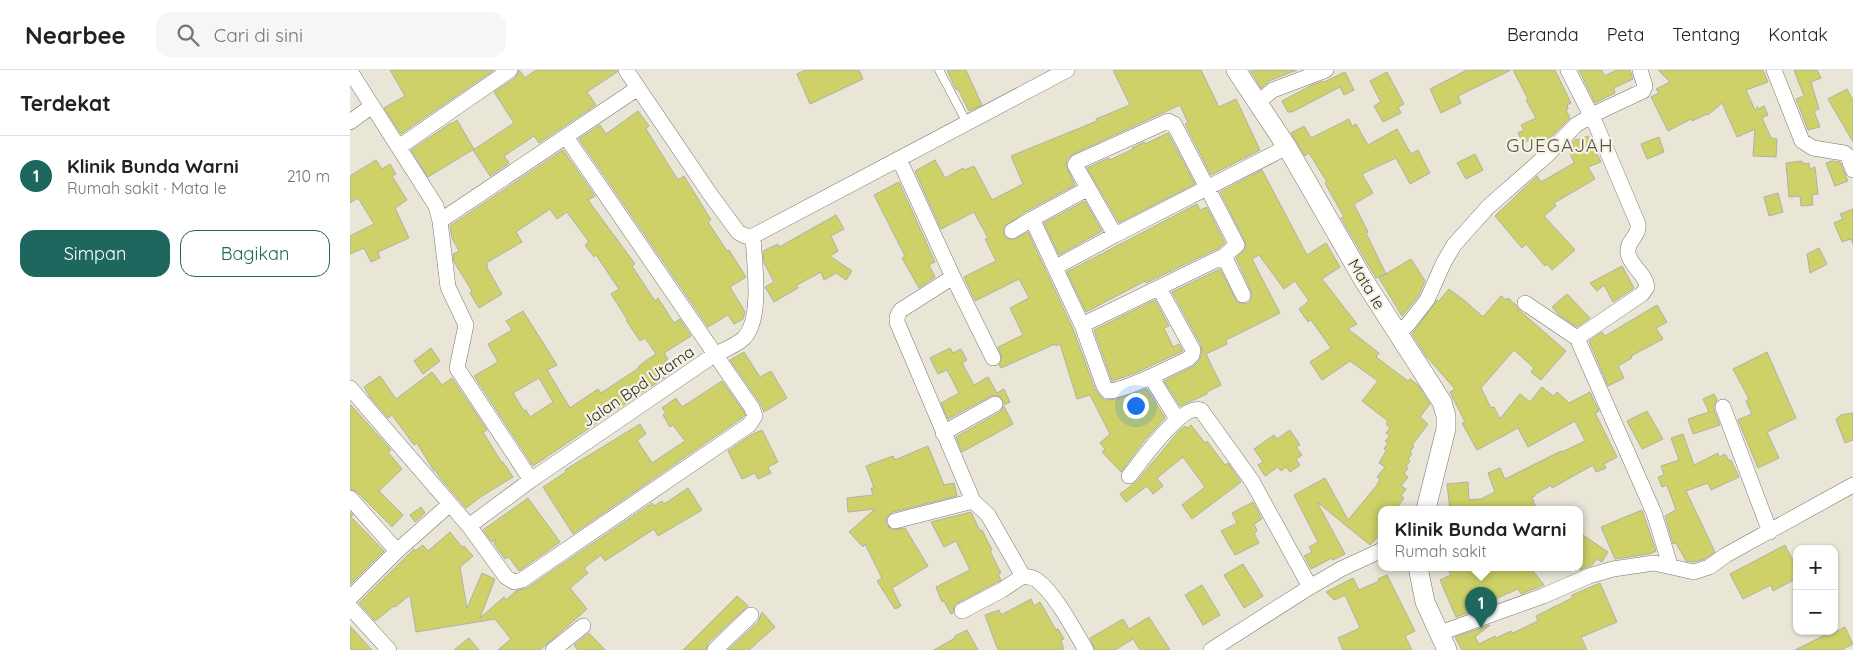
<!DOCTYPE html>
<html lang="id">
<head>
<meta charset="utf-8">
<style>
  body { margin:0; font-family:Quicksand,sans-serif; background:#f6f6f6; color:#202124 }
  .controls { position:absolute; right:15px; bottom:15px; display:grid; overflow:hidden; border-radius:10px; box-shadow:0 1px 4px #0004 }
  .controls button { width:45px; height:45px; display:grid; place-items:center; padding:0; border:0; border-bottom:1px solid #e0e0e0; background:#fff; color:#202124; font:25px sans-serif }
  .you { position:absolute; left:785px; top:335px; width:18px; height:18px; margin:-12px; border:4px solid #fff; border-radius:50%; background:#1a73e8; box-shadow:0 0 0 8px #1a73e833 }
  .badge { display:grid; place-items:center; width:32px; height:32px; border-radius:50%; background:#1d675f; color:#fff; font-size:16px; font-weight:700 }
  .pin { position:absolute; translate:-50% -41px; filter:drop-shadow(0 1px 2px #0008) }
  .pin::after { content:''; position:absolute; top:26px; width:18px; height:15px; background:inherit; clip-path:polygon(0 0,100% 0,50% 100%) }
  .popup { position:absolute; left:1028px; top:436px; width:205px; height:65px; box-sizing:border-box; display:grid; place-content:center; border-radius:10px; background:#fff; filter:drop-shadow(0 1px 4px #0005); font-size:16px; white-space:nowrap; color:#757577 }
  .popup b { font-size:19px; color:#202124 }
  .popup::after { content:''; position:absolute; left:50%; top:100%; margin-left:-10px; border:10px solid transparent; border-top-color:#fff }
  .list { margin:0; padding:0; list-style:none }
  h2 { display:flex; justify-content:space-between; align-items:center; height:65px; margin:0; padding:0 20px; font-size:21px }
  h2 small { font-size:16px; font-weight:400; color:#757577 }
  .list li { display:grid; grid-template-columns:32px 1fr auto; gap:15px; align-items:center; box-sizing:border-box; height:80px; padding:0 20px; border-top:1px solid #e0e0e0 }
  .list b { display:block; font-size:19px; white-space:nowrap }
  .list p { margin:0; font-size:16px; white-space:nowrap; color:#757577 }
  .list em { font-size:16px; font-style:normal; color:#757577 }
  .actions { display:flex; gap:10px; padding:15px 20px }
  .actions a { flex:1; padding:11px 0; border:1px solid #1d675f; border-radius:15px; text-align:center; font-size:18px; color:#1d675f }
  .actions .main { background:#1d675f; color:#fff }
  .icon { flex:none; width:28px; height:28px; fill:none; stroke:currentColor; stroke-width:2; stroke-linecap:round; stroke-linejoin:round }
  .map { position:relative; flex:none; width:1503px; height:580px; overflow:hidden }
  header { display:flex; align-items:center; gap:30px; box-sizing:border-box; height:70px; padding:0 25px; background:#fff; border-bottom:1px solid #e0e0e0 }
  header strong { font-size:24px }
  nav { display:flex; gap:28px; margin-inline-start:auto; font-size:18px }
  .search { width:350px; height:45px; background:#f6f6f6; display:flex; align-items:center; gap:12px; box-sizing:border-box; padding:0 18px; border-radius:15px; color:#757577; font-size:19px }
  main { display:flex }
  aside { flex:1; background:#fff }
  .map>svg:first-child { display:block }
  .building { fill:#cdd168; stroke:#b0b1a4; fill-rule:evenodd }
  .lines { fill:none; stroke-linecap:round; stroke-linejoin:round }
  .service-casing { stroke:#7b776b; stroke-width:9 }
  .minor-casing { stroke:#7b776b; stroke-width:16 }
  .tertiary-casing { stroke:#7b776b; stroke-width:20 }
  .service { stroke:#fff; stroke-width:8 }
  .minor { stroke:#fff; stroke-width:15 }
  .tertiary { stroke:#fff; stroke-width:19 }
  .labels { text-anchor:middle; stroke-width:4.5; stroke-linejoin:round; paint-order:stroke }
  .street-label { font-size:16px; fill:#2e2c27; stroke:#f6f2e5 }
  .quarter-label { font-size:19px; letter-spacing:1px; fill:#585449; stroke:#f6f2e5 }
</style>
</head>
<body>
<header>
<strong>Nearbee</strong>
<div class="search"><svg class="icon" aria-label="search" viewBox="0 0 24 24"><circle cx="10" cy="10" r="6"/><path d="M15 15l6 6"/></svg>Cari di sini</div>
<nav><a>Beranda</a><a>Peta</a><a>Tentang</a><a>Kontak</a></nav>
</header>
<main>
<aside>
<h2>Terdekat<small></small></h2>
<ul class="list">
<li><span class="badge">1</span><div><b>Klinik Bunda Warni</b><p>Rumah sakit · Mata Ie</p></div><em>210 m</em></li>
</ul>
<div class="actions"><a class="main">Simpan</a><a>Bagikan</a></div>
</aside>
<div class="map">
<svg width="1503" height="580" viewBox="0 0 1503 580">
  <rect width="100%" height="100%" fill="#e9e5d7"/>
  <!-- building -->
  <path class="building" d="M40,0H144L51,64L34,38L55,26Z
    M169,0L175,8L186,0H267V2L237,22L246,35L189,73L184,66L154,86L159,93L140,106L123,80L164,53L144,22L165,8Z
    M455,0H509L513,9L460,34L447,4Z
    M597,0H616L632,35L619,41L608,19L606,20Z
    M763,0H851L869,37L886,29L910,80L861,105L835,54L838,53L830,35L723,84L717,90L716,95L725,115L677,141L654,157V166L662,170L678,162L723,259L745,319L751,327L755,330L767,329L797,319L815,348L794,371L771,402L752,382L755,379L750,373L760,364L740,325L727,329L710,274L706,276L705,274L651,298L649,295L652,288L648,277L673,265L660,238L679,228L669,209L625,231L614,207L646,191L635,169L638,168L624,142L591,159L565,101L585,90L595,108L613,98L615,100L624,96L642,130L673,114L661,86L747,51L746,49L780,35Z
    M900,0H947L919,11L911,18Z
    M1117,0H1161L1108,26L1111,33L1091,43L1080,19Z
    M1163,0H1205L1221,33L1217,35L1218,39L1216,40L1220,48L1197,71L1182,78L1179,70L1173,73L1168,63L1174,60L1171,55L1186,48L1176,30L1178,29Z
    M1229,0H1252L1254,6L1267,0H1280L1283,9L1264,18L1265,23L1245,33Z
    M1308,0H1413L1418,12L1396,20L1405,40L1407,39V36L1408,39L1414,36L1418,45L1412,48L1421,68L1427,69L1426,87L1403,86L1405,59L1387,67L1372,33L1358,45L1357,44L1342,51L1341,49L1318,61L1301,27L1309,23L1306,19L1320,12Z
    M1444,0H1467L1471,8L1461,12L1469,39L1464,41L1470,57L1458,60L1446,29L1454,26Z
    M995,2L1004,20L994,25L990,17L942,42H938L932,31L962,15L973,11L974,12Z
    M1037,2L1054,34L1048,37L1051,43L1033,52L1024,36L1031,32L1020,11Z
    M1497,19L1503,30V72L1478,29Z
    M288,41L299,56L296,59L328,110L334,106L361,150L358,152L377,181L379,180L396,207L380,217L395,242L393,249L384,254L378,245L358,257L229,69L250,55L256,64Z
    M999,49L1002,56L1006,54L1018,75L1047,59L1061,84L1068,80L1080,103L1060,114L1046,88L1012,104L1023,123L1004,134L1018,162L1016,163L1036,204L1026,208L991,148L994,147L975,113L977,112L959,83L955,86L941,63L954,56L961,68Z
    M107,50L124,79L78,107L61,80L101,53V54Z
    M818,63L845,114L769,153L737,98L759,88L760,90L783,79L782,78L794,72L795,74Z
    M1238,66L1251,92L1238,97L1245,109L1204,133L1206,136L1194,146L1225,180L1202,200L1197,194L1195,196L1176,174L1172,178L1145,146L1187,106L1191,112L1224,93L1218,77L1226,69L1227,70Z
    M1309,67L1314,82L1297,89L1291,74Z
    M213,80L245,126L238,130L285,194L282,196L305,231L308,228L324,253L330,249L341,266L314,283L318,289L314,292L321,303L183,396L124,306L148,292L138,274L162,260L156,251L173,241L207,295L197,300L220,338L248,319L251,323L289,298L288,297L294,292L306,284L295,268L290,271L276,250L277,249L261,224L269,219L246,185L244,187L235,175L239,172L217,142L207,149L200,139L166,162L172,172L136,193L138,196H136L152,224L129,238L120,223L122,221L104,192L103,184L109,181L102,168L100,156ZM189,308L203,332L180,347L176,340L174,341L163,323Z
    M1125,84L1133,100L1116,109L1107,93Z
    M26,90L32,99L40,94L46,104L42,106L57,130L45,138L59,168L28,182L30,188L21,192L14,178L0,184V166L24,154L8,128L0,133V106Z
    M1452,91L1453,94L1459,93L1460,99L1465,97L1468,124L1462,125L1463,135L1451,136L1450,126L1439,127L1436,93Z
    M1482,91L1490,92L1498,111L1485,116L1476,93Z
    M912,100L957,185L976,173L990,197L972,209L1007,254L998,259L1029,283L1026,287L1058,311L1060,309L1068,315L1080,334L1070,347L1078,354L1062,375L1064,376L1060,382L1062,384L1058,389L1060,391L1056,396L1058,398L1054,404L1058,407L1051,416L1056,419L1051,426L1054,428L1046,439H1032V462L1020,475L967,432L995,484L983,490L982,488L961,499L954,486L962,482L959,477L968,472L944,425L975,408L998,450L1027,415L1030,409L1027,407L1035,397L1029,393L1036,381L1034,379L1038,373L1035,371L1040,366L1036,363L1040,358L1036,354L1038,351L1012,331L1028,311L1000,291L972,310L960,292L981,278L961,250L958,252L949,239L959,231L945,211L934,219L909,185L902,189L930,243L876,270L877,274L856,284L871,315L857,322V324L830,336L814,311L844,296L849,291L852,282L851,275L822,222L870,199L887,232L897,234L901,230V221L886,188L895,179V171L870,122Z
    M549,112L585,192L579,195L585,207L569,218L552,188L555,186L524,125Z
    M1428,123L1433,142L1419,146L1414,127Z
    M735,131L752,161L709,185L694,153Z
    M847,134L850,140L857,137L875,173L869,178L796,213L795,211L736,242L717,202Z
    M1503,139V174L1501,169L1492,172L1484,153L1493,149L1490,144Z
    M486,145L494,159L481,166L488,181L480,186L502,201L496,210L486,203L474,210L471,202L447,215L448,218L424,232L415,217L424,212L414,193L413,181L428,174L429,177Z
    M1469,178L1477,194L1460,203L1457,184Z
    M1061,189L1075,211L1069,225L1052,246L1029,208Z
    M1272,196L1284,218L1263,232L1254,215L1247,221L1240,213Z
    M1099,219L1115,231L1133,247L1151,226L1156,230L1158,228L1166,235L1169,240L1216,281L1191,310L1181,302L1184,298L1164,280L1131,318L1141,338L1144,337L1150,349L1170,324L1180,332L1192,317L1203,326L1207,322L1219,333L1240,322L1249,341L1245,343L1267,387L1254,394L1256,398L1246,402L1243,395L1202,418L1201,415L1184,425L1185,426L1182,427L1186,439H1100L1097,414L1118,412L1119,430L1131,429L1145,422L1138,403L1150,398L1155,409L1211,381L1212,382L1235,371L1225,351L1178,377L1168,358L1127,380L1112,353L1115,352L1100,322L1105,319L1076,286L1062,264L1087,230L1088,232Z
    M1217,224L1240,248L1227,257L1209,245L1202,237Z
    M805,230L819,256L814,258L823,277L829,274L833,281L783,304L762,311L744,260Z
    M1307,235L1317,252L1306,258L1313,269L1281,286L1282,288L1268,296L1274,308L1258,316L1239,271L1252,262L1255,266Z
    M81,278L90,291L73,304L64,291Z
    M600,278L603,283L611,279L617,290L612,293L624,315L638,307L647,323L654,319L660,332L654,335L650,326H641L598,349L591,333L609,323L597,300L588,304L580,288Z
    M394,282L410,307L421,301L437,328L414,342L410,333L380,290Z
    M1417,282L1446,348L1417,362L1429,388L1408,398L1388,350L1402,344L1396,331L1399,329L1383,299Z
    M82,302L92,315L102,308L137,360L133,362L152,393L153,392L163,407L132,426L116,438L91,409L85,400L84,401L67,373L64,375L42,345L38,348L20,327L14,317L30,306L46,329Z
    M372,311L394,342L395,345L392,348L223,464L193,417L216,402L215,400L290,354L296,364L287,370L302,393L335,371L323,355L320,357L313,345L316,343L312,338L326,328L332,337Z
    M1364,324L1367,330L1364,335V340L1370,355L1343,364L1338,349L1359,342L1353,329Z
    M0,334L41,380L38,382L52,399L29,421L53,445L42,457L7,422L0,419Z
    M654,336L663,354L612,382L606,367L650,342Z
    M1297,341L1313,369L1292,379L1277,351Z
    M1503,343V370L1495,373L1486,349L1491,345Z
    M841,355L855,373L857,371L875,395L878,393L891,412L842,449L832,435L855,417L833,387L807,408L813,416L803,424L797,416L776,432L770,424L786,412L829,361L835,356L837,358Z
    M412,360L428,392L418,397L421,403L408,409L405,403L392,409L378,381L401,365Z
    M940,360L950,375L946,377L952,385L946,389L950,395L940,402L936,397L931,401L928,397L915,406L908,395L913,392L904,379L924,365L927,369Z
    M1333,364L1344,395L1368,383L1369,387L1375,384L1379,391L1381,390L1389,407L1361,420L1358,413L1336,421L1365,482L1355,489L1344,492L1336,491L1326,473L1323,474L1315,446L1326,440L1317,415L1312,417L1308,407L1314,405L1311,396L1329,390L1321,368Z
    M578,376L594,415L604,413L607,426L543,442L536,448V454L542,460L555,458L578,496L542,518L551,536L545,539L527,511L532,508L515,474L513,477L499,462L525,439L498,442L497,428L523,425L521,418H524L516,396L543,386L545,390Z
    M338,418L352,440L308,466L304,459L255,491L251,485L234,498L238,503L220,518L237,539L190,580H148L161,569L145,549L66,562L60,525L45,537L44,536L25,551L9,533L64,479L65,481L73,475L78,481L100,462L112,477L114,476L123,486L110,497L117,538L132,503L145,509L130,548L154,527L156,530L166,521L177,518L302,433L304,436L312,431L314,434Z
    M178,428L210,472L169,501L159,487L155,489L144,474L146,469L142,472L133,460Z
    M903,432L912,449L904,454L907,461L904,463L909,473L885,485L871,461L887,453L882,443Z
    M71,437L75,443L65,452L60,445Z
    M1292,440L1306,481L1299,484L1265,489L1251,457Z
    M0,442L3,445L1,447L34,481L0,515Z
    M621,442L630,461L632,460L642,480L640,481L651,503L648,504L651,510L608,533L604,536L603,543L601,544L594,531L592,532L586,517L620,500L606,471L594,477L581,452Z
    M1230,463L1258,482L1252,492L1247,489L1242,495L1230,500Z
    M1435,475L1447,499V508L1423,521L1421,515L1393,529L1380,504Z
    M893,494L913,526L894,538L874,505Z
    M1097,497H1180L1194,515L1171,524L1168,519L1138,532L1139,535L1106,547L1090,510L1101,505Z
    M1037,505L1065,561L1055,566L1062,580H993L988,568L1010,558L995,525L984,530L976,522L1003,508L1009,520L1029,511L1028,509Z
    M1250,513L1267,552L1231,567L1237,580H1112L1105,567L1140,555L1125,567L1129,574L1145,566L1146,568L1161,561L1163,563L1188,551L1186,546L1222,528V525Z
    M852,515L870,545L853,555L835,525Z
    M387,526L398,536L358,573L356,580H333Z
    M681,529L684,536L690,532L706,560L708,559L714,569L711,570L714,580H648L635,545L649,540L651,545Z
    M412,542L425,557L399,580H378L408,552Z
    M799,547L820,580H790L783,569L765,580H745L740,568L773,549L779,559Z
    M0,556L22,580H0Z
    M1495,557L1503,574L1491,580H1445L1475,565L1476,567Z
    M617,560L628,580H584L605,568V566Z
    M239,563L255,580H228L224,575Z
    M119,568L129,580H104Z"/>
  <g class="lines">
    <!-- service casing -->
    <g class="service-casing">
      <path id="service" d="M589,0L617,53"/>
    </g>
    <!-- minor casing -->
    <g class="minor-casing">
      <path id="minor" d="M276,0L360,124L388,162L395,166H403L717,0
        M1218,0L1246,55L1288,154C1290,166 1276,171 1278,183C1280,196 1296,204 1297,217L1292,224L1227,268
        M1424,0L1452,71L1463,78L1494,83L1498,86L1503,100
        M0,1L86,136L90,151L98,217L116,255L107,298L181,410
        M908,32L923,20L976,0
        M0,52L22,36
        M49,77L160,0
        M549,89L603,207L643,288
        M737,119L682,149L732,255L874,186L887,175L824,54L818,51L727,92L725,95L765,165
        M90,151L288,18
        M662,161L682,149
        M874,186L893,225
        M706,197L765,165L937,77
        M603,207L551,240L547,247V252L623,431L638,445L673,506C679,507 684,507 688,511C706,525 724,560 736,580
        M1175,233L1227,268L1304,443L1320,495
        M732,255L754,316L758,321C776,321 820,297 838,289L842,285L843,280L809,218
        M1048,264L1059,253L1077,230L1094,192L1104,175L1138,137L1197,85L1226,55L1242,45L1293,21L1295,16L1290,0
        M801,307L827,349
        M0,318L119,456L156,507L164,512L172,510L399,355L405,346L402,338L216,67
        M1373,337L1420,462
        M593,363L645,334
        M779,406C791,392 831,333 851,340L902,411L960,517
        M0,428L47,481
        M545,451L623,431
        M119,456L181,410L364,285C374,280 387,275 394,268C413,248 404,192 403,166
        M0,528L47,481L100,434
        M0,537L39,580
        M612,541L652,520L673,506
        M1090,563L1193,526L1239,506L1263,499L1304,493L1344,502L1359,497L1376,485L1503,415
        M203,580L233,556
        M365,580L401,545
        M861,580L960,517L991,499L1032,480"/>
    </g>
    <!-- tertiary casing -->
    <g class="tertiary-casing">
      <path id="tertiary" d="M886,0L937,77L1013,209L1092,332L1096,346V359L1076,439
        M1068,497L1075,532L1097,580"/>
    </g>
    <!-- service -->
    <use href="#service" class="service"/>
    <!-- minor -->
    <use href="#minor" class="minor"/>
    <!-- tertiary -->
    <use href="#tertiary" class="tertiary"/>
  </g>
  <g class="labels">
    <!-- street labels -->
    <g class="street-label">
      <text transform="translate(1017 214) rotate(59)" y="6">Mata Ie</text>
      <text transform="translate(288 316) rotate(-34)" y="6">Jalan Bpd Utama</text>
    </g>
    <!-- quarter labels -->
    <g class="quarter-label">
      <text x="1210" y="82">GUEGAJAH</text>
    </g>
  </g>
</svg>
<div class="controls">
<button>+</button>
<button>−</button>
</div>
<div class="you"></div>
<div class="pin badge" style="left:1131px;top:558px">1</div>
<div class="popup"><b>Klinik Bunda Warni</b>Rumah sakit</div>
</div>
</main>
</body>
</html>
